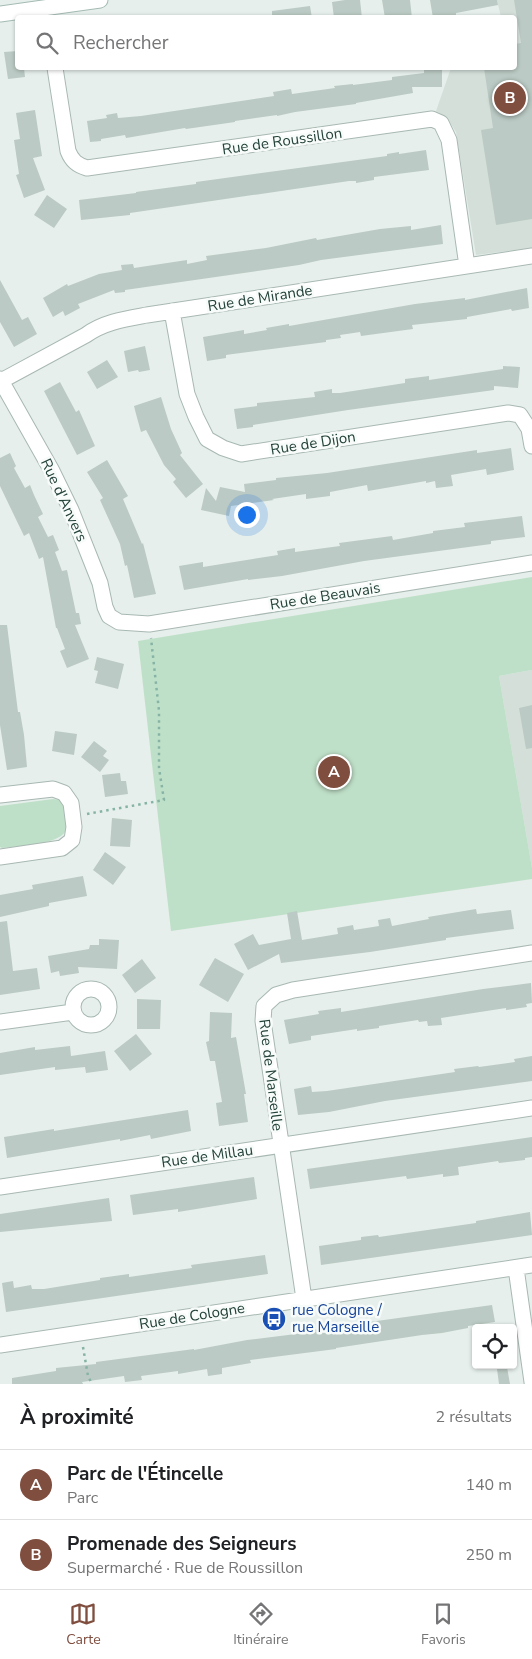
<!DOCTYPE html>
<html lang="fr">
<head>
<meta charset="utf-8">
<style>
  body { margin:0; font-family:"Nunito Sans",sans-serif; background:#f6f6f6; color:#202124 }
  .controls { position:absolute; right:15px; bottom:15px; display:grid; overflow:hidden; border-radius:5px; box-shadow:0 1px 4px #0004 }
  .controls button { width:45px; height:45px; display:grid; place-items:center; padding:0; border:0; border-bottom:1px solid #e0e0e0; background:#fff; color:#202124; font:25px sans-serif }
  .you { position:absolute; left:246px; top:514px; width:18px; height:18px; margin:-12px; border:4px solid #fff; border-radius:50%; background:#1a73e8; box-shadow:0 0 0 8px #1a73e833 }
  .badge { display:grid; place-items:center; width:32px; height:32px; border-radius:50%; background:#7f4e3f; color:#fff; font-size:16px; font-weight:700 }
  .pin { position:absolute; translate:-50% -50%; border:2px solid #fff; box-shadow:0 1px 5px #0006 }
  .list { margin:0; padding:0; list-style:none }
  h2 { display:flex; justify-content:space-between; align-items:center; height:65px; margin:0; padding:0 20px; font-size:21px }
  h2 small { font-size:16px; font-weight:400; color:#757577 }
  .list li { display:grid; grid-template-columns:32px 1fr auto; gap:15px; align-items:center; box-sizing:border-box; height:70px; padding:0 20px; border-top:1px solid #e0e0e0 }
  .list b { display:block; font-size:19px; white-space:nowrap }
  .list p { margin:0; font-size:16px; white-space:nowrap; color:#757577 }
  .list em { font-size:16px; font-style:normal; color:#757577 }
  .icon { flex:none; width:28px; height:28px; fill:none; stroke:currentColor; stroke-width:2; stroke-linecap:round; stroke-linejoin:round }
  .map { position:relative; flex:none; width:532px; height:1384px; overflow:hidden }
  .search { position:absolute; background:#fff; box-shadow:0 1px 4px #0004; left:15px; right:15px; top:15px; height:55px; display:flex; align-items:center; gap:12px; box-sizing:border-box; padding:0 18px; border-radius:5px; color:#757577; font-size:19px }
  .sheet { height:205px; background:#fff }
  nav { display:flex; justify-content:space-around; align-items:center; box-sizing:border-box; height:70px; border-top:1px solid #e0e0e0; background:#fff; font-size:14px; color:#757577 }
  nav a { display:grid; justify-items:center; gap:2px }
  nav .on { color:#7f4e3f }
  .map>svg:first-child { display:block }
  .built { fill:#d4dfda }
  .green { fill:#bfe0c8 }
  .building { fill:#bbcac4 }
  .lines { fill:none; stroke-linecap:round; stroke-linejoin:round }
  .street-casing { stroke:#a8b8b2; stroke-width:17 }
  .secondary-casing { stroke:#a4bbb3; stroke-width:17 }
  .path { stroke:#86b3a5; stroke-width:2.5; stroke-dasharray:2.5 4; stroke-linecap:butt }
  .street { stroke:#fff; stroke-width:15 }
  .secondary { stroke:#fff; stroke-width:15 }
  .labels { text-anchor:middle; stroke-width:5; stroke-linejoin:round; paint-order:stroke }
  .street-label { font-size:15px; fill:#24423a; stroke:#f7fbf9 }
  .transit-label { font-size:15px; fill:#164399; stroke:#f7fbf9; text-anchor:start }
</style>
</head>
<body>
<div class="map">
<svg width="532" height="1384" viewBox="0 0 532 1384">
  <rect width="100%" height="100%" fill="#e6efeb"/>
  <!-- built -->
  <path class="built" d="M497,0H532V248L476,255L456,132L447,118L436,111L451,68H514V18L501,17Z
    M532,670V868L499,676Z"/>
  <!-- green -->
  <path class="green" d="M532,577V670L499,676L532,868V879L171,931L138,641Z
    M53,799L60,800L65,805C66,811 69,822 67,828C63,845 18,846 2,848L0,847V806Z"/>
  <!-- building -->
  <path class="building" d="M345,0H360L362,18H334L332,2Z
    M382,0H410L412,18H385Z
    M430,0H497L498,5L456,13V18H433Z
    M514,0H532V219L496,225L481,130L493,128L484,68H514V44L521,43Z
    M310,6L312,18H272V11Z
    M18,51V68H24L25,77L8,79L4,52Z
    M424,68H442V87H412L413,93L356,103V104L295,112L277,116V115L235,121V122L186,129L185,128L126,138L125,135L101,139V141L90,142L87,121L107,118L106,115L117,113L118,118L141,116L274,96L273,92L291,89L292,94L335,88L334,86L353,84V85L392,80V77L424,73Z
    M35,110L42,156L33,158L45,190L24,198L16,175L19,174L14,140L20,139L16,113Z
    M426,150L429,170L374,177V180L356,183V181H349L130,213V215L81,220L79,200L136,193V192L196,184V182L387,156V154L399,152V154Z
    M47,195L67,209L54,228L34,215Z
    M441,225L443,244L321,260L299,265L125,290V292L115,293L114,290L78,304L80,308L65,316L63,311L53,317L43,298L67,284L68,286L99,274L122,270L121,265L133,264L134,268L187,260V264L207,260L206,256L266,248L316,238L317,240L380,229L411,226V230Z
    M0,280L22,320L28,317L37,334L14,347L0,322Z
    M527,288L529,308L512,311L511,309L467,317V319L412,325L413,329L361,336L360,332L340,335L341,338L326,340V342L233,354L226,355V358L207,361L203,337L244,330V334L267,330L266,328L289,324V326L415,304L465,298V300Z
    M145,346L150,370L139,372L138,370L128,372L124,351Z
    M107,360L118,377L97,389L87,372Z
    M503,366L520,367L518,388L494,386V390L348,410L253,425V427L237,429L234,409L257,406V403L315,397L314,392L332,389V393H340L405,383V379L429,376V380L503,369Z
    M60,382L76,412L79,410L95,446L77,455L44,391Z
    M161,397L171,429L182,453L180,455L203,484L186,498L173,482L176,479L164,465L146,430L141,432L136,414L134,406Z
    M511,448L514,470L487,475L486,469L451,475L453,486L436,488L435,481L426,483V481L368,491L367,485L330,492V496L306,499V494L272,499L274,500L231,506L229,516L201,510L206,488L216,501L220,487L245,492L244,484L276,480V478L327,473L477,450V453Z
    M10,453L16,466L14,468L25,488L30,485L34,495L43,514L38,517L48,537L53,535L59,550L55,552L62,571L67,570L76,613H79L81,624L75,625L89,659L67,668L60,651L65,649L57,628H56L43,557L39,559L29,533L24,536L0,486V458Z
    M107,460L128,496L123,499L142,544L143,543L156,594L134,598L127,565L125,566L120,544L100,500L103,498L87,472Z
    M522,516L525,537L491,541V544L364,561L282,576L248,580V579L184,590L179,566L203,562V567L278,555L277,551L295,548V552L340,546L339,543L392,536L393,540L433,533V531L465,527L464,523Z
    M0,625H7L18,712H20L24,735L27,767L7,770L0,725Z
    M97,657L124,664L118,689L95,683L98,671L94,670Z
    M532,705V748L526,749L519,708Z
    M55,731L77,734L74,755L52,751Z
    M94,741L107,751L103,756L109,760L100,772L81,757Z
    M120,773L121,781H126L128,794L105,797L102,775Z
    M112,818L132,820L130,847L110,846Z
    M105,852L126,867L113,885L93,870Z
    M83,876L87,896L49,903V906L0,917V895L33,889L32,885Z
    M476,909L477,914L511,910L514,929L446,938V940L370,952L281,963L279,954L248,970L234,944L253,934L259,945L291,939L287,913L297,911L302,940L338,934L337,928L353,925L354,930L379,926L378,920L390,918L392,926L429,919L428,917Z
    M7,921L13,971L37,968L40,989L0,995V922Z
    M99,939L119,940L117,969L78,967L79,973L60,976L59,971L51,973L48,956L89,949L90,945H99Z
    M215,958L244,974L228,1002L199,985Z
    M142,959L156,978L135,993L122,975Z
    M531,983L532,1003L526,1004L527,1007L506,1010V1008L441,1018L442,1025L428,1026L427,1021L419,1022L418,1020L379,1026V1028L357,1031V1029L311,1036V1040L289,1044L284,1020L319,1014L318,1011L341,1008V1012L483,989Z
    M137,999L161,1000L160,1029H137Z
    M210,1012L232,1013L231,1038L236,1037L246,1094H244L248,1122L219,1126L216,1103L222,1102L215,1061H210L206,1042L209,1041Z
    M136,1034L152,1054L130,1071L114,1051Z
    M70,1046L71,1056L105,1051L108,1070L86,1073L85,1067L55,1070V1067L0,1075V1053L35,1047V1050Z
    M532,1056V1081L385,1101L329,1112L298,1115L294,1089L311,1086L312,1092L327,1091L455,1072L454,1069L478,1066L479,1067L515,1062L514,1059Z
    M188,1110L191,1131L151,1139L150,1135L120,1141V1139L7,1158L4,1137L54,1129V1131Z
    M532,1137V1157L525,1158V1160L499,1163L498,1161L458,1167L459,1175L443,1177V1174L407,1179L406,1176L310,1189L307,1169Z
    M254,1177L257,1199L178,1212V1209L133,1215L130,1195Z
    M109,1198L112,1221L0,1232V1214Z
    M530,1212L532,1235L321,1265L319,1246L361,1240V1237L378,1235L379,1237L476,1223V1221Z
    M265,1255L268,1274L6,1312L2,1283L13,1281L14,1288L31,1285L32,1289H44L100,1280V1278L129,1274V1277L192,1268L191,1265Z
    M492,1305L495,1322L468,1326V1328L442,1333L422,1335L336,1348V1349L250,1360L251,1363L222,1368V1374L208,1376L207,1369L178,1374V1371L141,1376L142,1380L125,1382L124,1376L82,1382L83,1384H12V1378L56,1371V1368L96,1364V1362L194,1349V1350L247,1340L312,1332V1330Z
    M507,1367L510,1384H499L497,1369Z"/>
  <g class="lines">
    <!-- street casing -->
    <g class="street-casing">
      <path id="street" d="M55,68L68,151C72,161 77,165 87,168L432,119L441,123L449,140L467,266
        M172,311L187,394L196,417L207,439L223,448L241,454L508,413L520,415L529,429L532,446
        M0,379L52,471L71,510L100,583L105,607L109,616L119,622L149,624L532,563
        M1,381L86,335C104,322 125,319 147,315L532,256
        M0,795L53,789L64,793L71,803L74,827L72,840L62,848L0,857
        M73 1007a18 18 0 1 1 36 0a18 18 0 1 1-36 0Z
        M0,1022L73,1012
        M0,1187L532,1108
        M516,1268L532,1382
        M304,1299L263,1021L264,1006L276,995L293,990L532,953
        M0,1345L532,1265"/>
    </g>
    <!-- secondary casing -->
    <g class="secondary-casing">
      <path id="secondary" d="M0,14L100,0"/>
    </g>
    <!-- path -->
    <path class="path" d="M87,814L164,800L159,768V711L151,638
      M83,1347L88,1376L92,1384"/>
    <!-- street -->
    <use href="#street" class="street"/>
    <!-- secondary -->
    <use href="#secondary" class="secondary"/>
  </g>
  <!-- icons -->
  <defs>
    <g id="bus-disc" transform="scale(1.25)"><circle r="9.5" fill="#1a4fb4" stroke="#f7fbf9"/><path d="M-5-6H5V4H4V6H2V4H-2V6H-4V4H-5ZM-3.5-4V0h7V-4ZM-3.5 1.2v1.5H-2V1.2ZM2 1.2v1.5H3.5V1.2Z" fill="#fff"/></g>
  </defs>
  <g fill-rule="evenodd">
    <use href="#bus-disc" x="274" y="1319"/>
  </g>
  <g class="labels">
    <!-- street labels -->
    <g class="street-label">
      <text transform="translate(282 141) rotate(-8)" y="5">Rue de Roussillon</text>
      <text transform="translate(260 298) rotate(-9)" y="5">Rue de Mirande</text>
      <text transform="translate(313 443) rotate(-9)" y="5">Rue de Dijon</text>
      <text transform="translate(64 500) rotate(65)" y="5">Rue d'Anvers</text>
      <text transform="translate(325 596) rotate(-9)" y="5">Rue de Beauvais</text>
      <text transform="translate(271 1075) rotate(83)" y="5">Rue de Marseille</text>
      <text transform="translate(207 1156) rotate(-8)" y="5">Rue de Millau</text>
      <text transform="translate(192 1316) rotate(-9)" y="5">Rue de Cologne</text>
    </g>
    <!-- transit labels -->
    <g class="transit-label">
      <text x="292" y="1315">rue Cologne /<tspan x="292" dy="17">rue Marseille</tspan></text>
    </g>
  </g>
</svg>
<div class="controls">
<button><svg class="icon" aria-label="locate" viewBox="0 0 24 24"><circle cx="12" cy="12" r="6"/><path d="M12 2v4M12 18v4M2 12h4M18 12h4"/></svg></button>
</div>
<div class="you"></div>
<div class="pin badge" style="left:334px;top:772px">A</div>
<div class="pin badge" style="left:510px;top:98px">B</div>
<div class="search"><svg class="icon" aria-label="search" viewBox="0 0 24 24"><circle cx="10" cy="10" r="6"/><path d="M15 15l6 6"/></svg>Rechercher</div>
</div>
<section class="sheet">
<h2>À proximité<small>2 résultats</small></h2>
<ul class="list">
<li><span class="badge">A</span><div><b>Parc de l'Étincelle</b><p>Parc</p></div><em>140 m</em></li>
<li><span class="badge">B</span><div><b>Promenade des Seigneurs</b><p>Supermarché · Rue de Roussillon</p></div><em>250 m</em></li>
</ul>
</section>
<nav>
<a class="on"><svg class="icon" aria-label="map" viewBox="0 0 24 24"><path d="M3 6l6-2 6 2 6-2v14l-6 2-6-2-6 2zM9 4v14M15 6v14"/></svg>Carte</a>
<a><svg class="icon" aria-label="directions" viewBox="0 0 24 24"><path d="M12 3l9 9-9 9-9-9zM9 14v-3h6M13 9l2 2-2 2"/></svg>Itinéraire</a>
<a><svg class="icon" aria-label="saved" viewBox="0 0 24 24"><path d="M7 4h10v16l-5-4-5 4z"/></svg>Favoris</a>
</nav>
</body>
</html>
